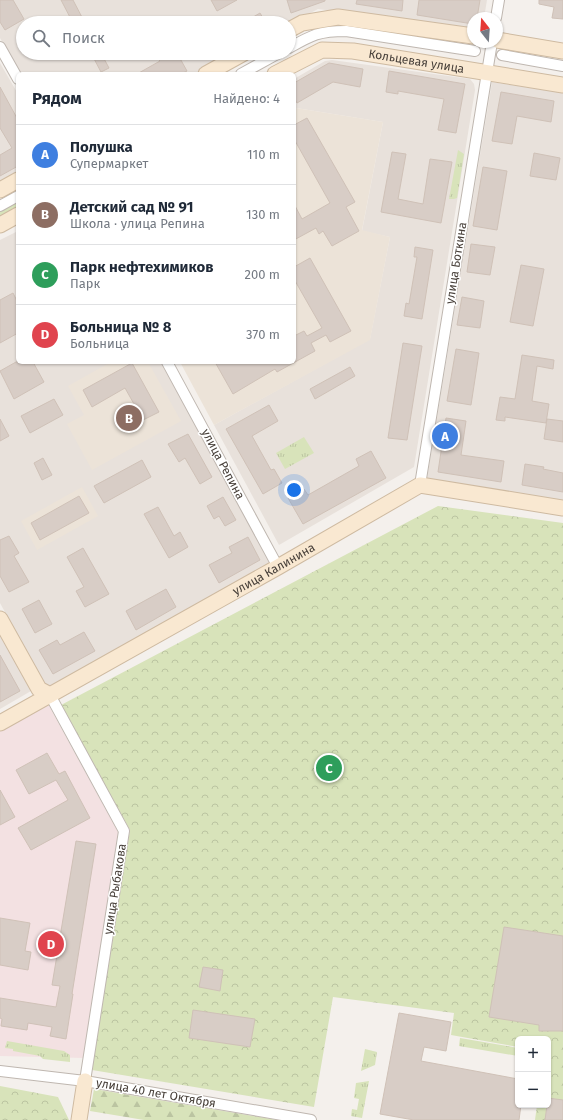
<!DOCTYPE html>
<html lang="ru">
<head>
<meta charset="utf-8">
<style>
  body { margin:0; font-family:"Fira Sans",sans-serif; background:#f6f6f7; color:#1f2937 }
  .controls { position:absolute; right:12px; bottom:12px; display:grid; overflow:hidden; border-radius:6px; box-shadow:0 1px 3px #0004 }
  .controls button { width:36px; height:36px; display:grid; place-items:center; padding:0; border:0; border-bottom:1px solid #e0e1e3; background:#fff; color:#1f2937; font:20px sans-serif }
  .compass { position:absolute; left:467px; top:12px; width:36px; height:36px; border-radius:50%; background:#fff; box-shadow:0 1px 3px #0004; rotate:343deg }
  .you { position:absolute; left:294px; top:490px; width:14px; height:14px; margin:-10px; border:3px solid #fff; border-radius:50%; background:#1a73e8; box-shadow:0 0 0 6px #1a73e833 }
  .badge { display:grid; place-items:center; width:26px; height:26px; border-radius:50%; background:#1a73e8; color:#fff; font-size:13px; font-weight:700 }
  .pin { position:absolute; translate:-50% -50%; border:2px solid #fff; box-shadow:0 1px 4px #0006 }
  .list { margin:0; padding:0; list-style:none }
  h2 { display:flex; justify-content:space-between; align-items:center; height:52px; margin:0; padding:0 16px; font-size:17px }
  h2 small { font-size:13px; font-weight:400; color:#747a83 }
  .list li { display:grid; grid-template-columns:26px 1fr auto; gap:12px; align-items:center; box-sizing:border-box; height:60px; padding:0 16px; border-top:1px solid #e0e1e3 }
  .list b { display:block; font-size:15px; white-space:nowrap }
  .list p { margin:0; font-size:13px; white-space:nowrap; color:#747a83 }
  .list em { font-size:13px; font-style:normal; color:#747a83 }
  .icon { flex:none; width:22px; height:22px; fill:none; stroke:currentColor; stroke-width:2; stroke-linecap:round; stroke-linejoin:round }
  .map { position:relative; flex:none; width:563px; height:1120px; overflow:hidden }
  .search { position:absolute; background:#fff; box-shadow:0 1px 3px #0004; left:16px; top:16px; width:280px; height:44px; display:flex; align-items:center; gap:10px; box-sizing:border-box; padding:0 14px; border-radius:22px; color:#747a83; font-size:15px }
  .panel { position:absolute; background:#fff; box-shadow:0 1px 3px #0004; left:16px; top:72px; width:280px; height:292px; border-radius:6px }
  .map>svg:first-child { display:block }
  .residential { fill:#e8e1db }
  .education { fill:#ece3d8 }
  .medical { fill:#f3e1e2 }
  .grass { fill:url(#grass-tufts) }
  .forest { fill:url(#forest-firs) }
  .park { fill:url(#park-crowns) }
  .building { fill:#d8cdc6; stroke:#cfc1b7 }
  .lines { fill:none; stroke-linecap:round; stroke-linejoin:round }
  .street-casing { stroke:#bfb7b0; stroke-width:12 }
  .secondary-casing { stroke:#cebaa1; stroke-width:17 }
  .street { stroke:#fff; stroke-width:10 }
  .secondary { stroke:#f9e8d1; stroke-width:15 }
  .labels { text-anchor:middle; stroke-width:3; stroke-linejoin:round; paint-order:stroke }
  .street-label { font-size:12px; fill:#48403a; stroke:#fff }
</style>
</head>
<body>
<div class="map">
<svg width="563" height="1120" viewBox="0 0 563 1120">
  <defs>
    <pattern id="grass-tufts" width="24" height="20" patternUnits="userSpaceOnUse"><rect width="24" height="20" fill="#d8e3ba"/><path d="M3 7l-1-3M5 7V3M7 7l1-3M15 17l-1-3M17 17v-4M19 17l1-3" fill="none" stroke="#bbc4a1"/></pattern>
    <pattern id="forest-firs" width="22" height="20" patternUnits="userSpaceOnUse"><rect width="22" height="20" fill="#d8e3ba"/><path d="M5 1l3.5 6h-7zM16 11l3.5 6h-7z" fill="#bbc4a1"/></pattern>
    <pattern id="park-crowns" width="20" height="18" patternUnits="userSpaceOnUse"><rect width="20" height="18" fill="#d8e3ba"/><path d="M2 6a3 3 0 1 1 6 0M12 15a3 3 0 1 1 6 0" fill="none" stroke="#bbc4a1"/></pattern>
  </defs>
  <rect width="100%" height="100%" fill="#f4f0ec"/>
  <!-- residential -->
  <path class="residential" d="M0,0H487L484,18H473V29L318,9L289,24V23H23V53H237L198,74H21L0,38Z
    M332,60L470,79L474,84L475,90L414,467L279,545L214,425L370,339L390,237L362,231L383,122L296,108L294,105V79L325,61Z
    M0,63L18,94V174L0,184Z
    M492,82L563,93V501L427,479Z
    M18,231V362H162L273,564L47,689L0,603V240Z
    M0,636L31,691L0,709Z"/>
  <!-- education -->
  <path class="education" d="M294,105L296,108L383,122L362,230L390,237L370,340L214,425L180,362H294Z
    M111,362H148L181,421L92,470L67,424L84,415L68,386Z
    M82,487L98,516L37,550L21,521Z"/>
  <!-- medical -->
  <path class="medical" d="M48,704L118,832L84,1058L0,1056V730Z"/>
  <!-- grass -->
  <path class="grass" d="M458,150L464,154L457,198L454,199H449Z
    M304,437L314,453L285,469L276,453Z
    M460,1038L518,1048V1056L459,1046Z
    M7,1041L64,1051L70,1055V1062L43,1059L40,1056L13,1051V1049L5,1048Z
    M365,1049L377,1052L375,1065L361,1071Z
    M369,1081L362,1118L351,1116L352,1109L357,1110L359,1099L354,1098L356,1083Z"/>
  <!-- forest -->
  <path class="forest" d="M18,200V208L0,217V210Z
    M94,1089L277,1120H144L90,1111Z"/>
  <!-- park -->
  <path class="park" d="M438,506L563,523V1120H535L537,1105H548V1039H518V1047L451,1035L454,1013L333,997L314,1107L92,1070L130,830L61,705Z
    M0,1086L58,1097L69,1120H0Z"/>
  <!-- building -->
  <path class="building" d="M0,0H13L24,19L5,30L0,22Z
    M61,0H73L85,23H73Z
    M211,0H237L217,11Z
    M287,0H325V1L291,13Z
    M357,0H403L402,11L356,4Z
    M419,0H480L477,18H473V24L417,15Z
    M539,0H563V19L552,18L554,7L539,4Z
    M260,13L266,23H243Z
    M91,53H101L109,68L101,72Z
    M168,53H177L187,71L181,74H137L160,61L158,59Z
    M329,63L363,69L360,87L333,82L297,103L294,97V83Z
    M389,71L465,84L456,133L438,130L444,99L398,91V94L386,92Z
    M0,87L18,120V166L0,176V155L12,148L0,128Z
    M501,92L554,101L551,122L517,116L512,144L492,141Z
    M307,118L355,202L346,207L359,231L332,246L323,231L319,234L316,228L294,240V204L302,219L330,203L294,139V125Z
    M392,152L406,154L398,199L423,204L430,159L452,162L441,223L381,212Z
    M534,153L560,158L556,180L530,176Z
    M483,167L507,171L497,230L473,226Z
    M471,244L495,247L490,275L467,272Z
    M415,247L433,250L422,319L404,316L406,303L409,304L417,257H414Z
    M310,258L351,331L330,342L326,335L311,343L315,351L277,372L275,369L233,394L215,362H294V336L304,331L307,336L322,328L294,279V267Z
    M521,265L544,269L533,326L510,322Z
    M13,293L18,303V333L0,343V300Z
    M462,297L484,301L480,328L457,325Z
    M403,343L422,346L407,440L388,438Z
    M456,349L479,353L471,405L447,401Z
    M522,355L554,360L553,369L537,366L532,401L549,404L546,423L505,417V421L496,420L500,397L515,399Z
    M16,362H33L44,382L14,399L0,371Z
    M132,363L159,412L143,420L125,388L92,407L83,390Z
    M350,367L355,376L315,399L310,389Z
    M54,399L63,415L30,433L21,416Z
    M269,405L278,421L252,436L271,470L274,469L282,483L263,494L226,429Z
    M446,418L466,421L461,455L504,461L501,482L438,472Z
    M0,419L9,436L0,441Z
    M547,419L563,421V442L544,439Z
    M188,434L212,477L200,484L185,458L179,462L168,444Z
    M371,451L386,478L303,524L288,498L304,489L308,495L359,466L356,459Z
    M43,458L52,475L42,480L34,463Z
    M142,460L151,477L104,503L94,486Z
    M525,464L544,467L543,469L563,473V492L522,485Z
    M79,496L89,513L40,540L31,523Z
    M223,497L236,520L225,526L219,516L214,519L207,506Z
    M158,507L174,536L180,532L188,547L169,558L144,514Z
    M9,536L19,553L14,556L29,582L9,592L0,576V540Z
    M248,537L260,560L219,583L209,565L232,553L229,547Z
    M83,548L109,594L85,607L76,591L84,587L67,557Z
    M166,589L176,607L136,630L126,611Z
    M39,600L52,624L35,633L22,609Z
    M84,632L95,651L53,674L39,650L57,640L60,645Z
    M0,655L20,691L0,702Z
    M47,753L59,774L65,771L90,818L31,850L18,828L68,800L56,780L29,794L16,770Z
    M0,790L15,817L0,825Z
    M76,841L96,844L72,994H73L66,1039L50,1036L52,1027L28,1023L27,1030L1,1026L2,1019L0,1018V998L56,1007L60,986L52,985Z
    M0,918L30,923L25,951L31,952L28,970L0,965Z
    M504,927L563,936V1031H539V1025L489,1017Z
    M203,967L223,970L220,991L199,987Z
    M193,1010L255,1019L250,1047L189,1038Z
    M399,1013L451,1022L446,1051L424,1047L421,1061L518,1079V1105H521L519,1120H414L380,1114Z
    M548,1098L563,1100V1120H545Z"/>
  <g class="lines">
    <!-- street casing -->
    <g class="street-casing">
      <path id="street" d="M496,18L499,0
        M0,47L18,79
        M289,48C312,35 319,31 346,31L475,51
        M502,55L563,66
        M241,74L279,53
        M0,206L18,196
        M167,362L278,567
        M420,485L492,42
        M50,695L124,831L85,1081
        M0,1071L85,1081L311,1120"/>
    </g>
    <!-- secondary casing -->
    <g class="secondary-casing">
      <g id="secondary">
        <path d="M289,30L302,23L338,17L473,36"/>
        <path d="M497,40L563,51"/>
        <path d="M206,74L244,53"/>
        <path id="s1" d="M275,74L322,50L353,51L563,85"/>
        <path d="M0,190L18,180"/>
        <path d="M0,225L18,215"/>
        <path d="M0,619L39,689L50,695"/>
        <path id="s2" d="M0,723L278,567L420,485L563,508"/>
        <path d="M79,1120L85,1081"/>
      </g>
    </g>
    <!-- street -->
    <use href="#street" class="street"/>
    <!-- secondary -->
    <use href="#secondary" class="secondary"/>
  </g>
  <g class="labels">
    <!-- street labels -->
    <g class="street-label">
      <text dy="4" stroke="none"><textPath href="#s1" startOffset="148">Кольцевая улица</textPath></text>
      <text transform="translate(456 263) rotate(-81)" y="4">улица Боткина</text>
      <text transform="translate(223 464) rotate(62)" y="4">улица Репина</text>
      <text dy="4" stroke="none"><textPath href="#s2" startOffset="314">улица Калинина</textPath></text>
      <text transform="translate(115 889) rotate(-81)" y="4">улица Рыбакова</text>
      <text transform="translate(156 1093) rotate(10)" y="4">улица 40 лет Октября</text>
    </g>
  </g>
</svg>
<div class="controls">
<button>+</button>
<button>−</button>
</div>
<svg class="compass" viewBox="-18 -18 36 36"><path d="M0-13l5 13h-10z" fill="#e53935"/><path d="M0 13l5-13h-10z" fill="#747a83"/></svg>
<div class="you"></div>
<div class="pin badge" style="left:445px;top:436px;background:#3f7fe0">A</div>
<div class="pin badge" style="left:129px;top:418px;background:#8d6e63">B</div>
<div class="pin badge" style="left:329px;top:768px;background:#2e9e5b">C</div>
<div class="pin badge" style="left:51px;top:944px;background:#e0444e">D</div>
<div class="search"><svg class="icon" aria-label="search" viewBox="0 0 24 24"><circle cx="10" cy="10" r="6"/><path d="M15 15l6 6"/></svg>Поиск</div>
<section class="panel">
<h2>Рядом<small>Найдено: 4</small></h2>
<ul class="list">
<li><span class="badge" style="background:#3f7fe0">A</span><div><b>Полушка</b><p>Супермаркет</p></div><em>110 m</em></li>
<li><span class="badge" style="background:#8d6e63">B</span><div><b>Детский сад № 91</b><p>Школа · улица Репина</p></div><em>130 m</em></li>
<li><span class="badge" style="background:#2e9e5b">C</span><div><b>Парк нефтехимиков</b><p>Парк</p></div><em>200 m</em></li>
<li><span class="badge" style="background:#e0444e">D</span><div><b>Больница № 8</b><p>Больница</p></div><em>370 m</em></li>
</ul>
</section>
</div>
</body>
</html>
